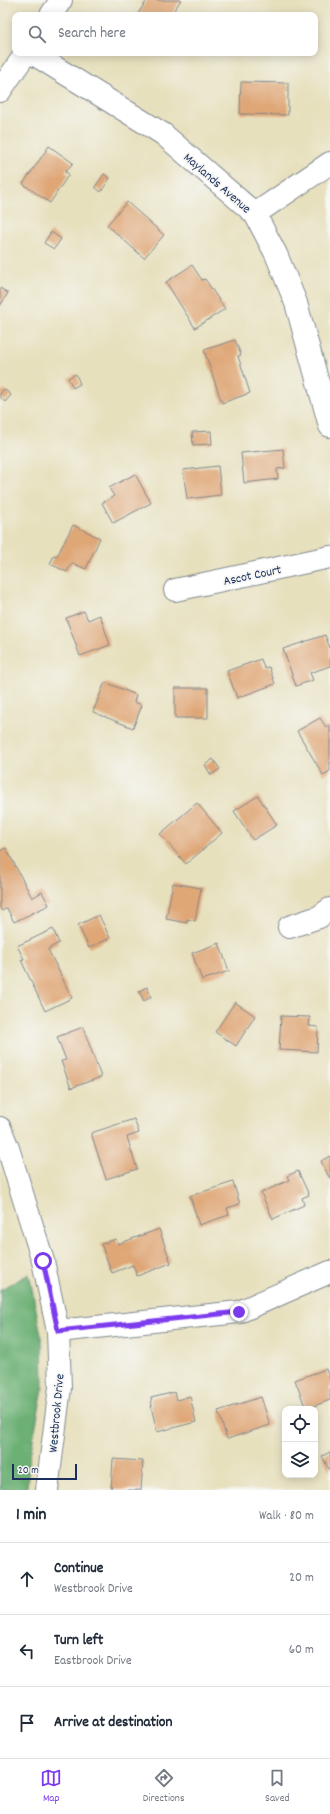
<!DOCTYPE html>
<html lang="en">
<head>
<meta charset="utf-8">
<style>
  body { margin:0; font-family:Dekko,sans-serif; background:#f6f6f7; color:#1f2937 }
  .controls { position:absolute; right:12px; bottom:12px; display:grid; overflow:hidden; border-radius:8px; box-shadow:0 2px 10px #0003 }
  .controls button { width:36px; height:36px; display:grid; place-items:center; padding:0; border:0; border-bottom:1px solid #e0e1e3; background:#fff; color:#1f2937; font:20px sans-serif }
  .scale { position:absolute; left:12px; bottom:10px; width:65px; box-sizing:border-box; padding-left:4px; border:2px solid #1b2f5e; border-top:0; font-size:11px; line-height:14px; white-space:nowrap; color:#1b2f5e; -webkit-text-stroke:3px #f6f6f2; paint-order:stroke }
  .stop { position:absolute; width:12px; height:12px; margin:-9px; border:3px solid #7c3aed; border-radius:50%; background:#fff }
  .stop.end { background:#7c3aed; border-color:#fff; box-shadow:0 1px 4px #0008 }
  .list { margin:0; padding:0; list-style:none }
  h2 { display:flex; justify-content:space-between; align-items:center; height:52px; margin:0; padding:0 16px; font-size:17px }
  h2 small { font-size:13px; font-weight:400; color:#747a83 }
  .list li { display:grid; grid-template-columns:26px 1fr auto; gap:12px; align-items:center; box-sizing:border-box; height:72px; padding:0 16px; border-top:1px solid #e0e1e3 }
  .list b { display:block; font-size:15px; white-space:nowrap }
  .list p { margin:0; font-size:13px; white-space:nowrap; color:#747a83 }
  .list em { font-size:13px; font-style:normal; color:#747a83 }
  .icon { flex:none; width:22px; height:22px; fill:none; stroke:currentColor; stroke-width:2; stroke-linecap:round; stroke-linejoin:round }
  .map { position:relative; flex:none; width:330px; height:1490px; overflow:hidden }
  .search { position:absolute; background:#fff; box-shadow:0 2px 10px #0003; left:12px; right:12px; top:12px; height:44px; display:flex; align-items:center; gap:10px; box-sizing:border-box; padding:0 14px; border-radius:8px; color:#747a83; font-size:15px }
  .sheet { height:268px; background:#fff }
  nav { display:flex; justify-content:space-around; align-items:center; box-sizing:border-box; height:56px; border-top:1px solid #e0e1e3; background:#fff; font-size:11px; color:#747a83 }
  nav a { display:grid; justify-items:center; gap:2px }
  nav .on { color:#7c3aed }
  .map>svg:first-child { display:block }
  .forest { fill:#6cb074; stroke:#447069 }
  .building { fill:#dfa676 }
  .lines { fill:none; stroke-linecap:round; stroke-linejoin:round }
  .minor-casing { stroke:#81888e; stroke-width:24 }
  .minor { stroke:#fff; stroke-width:22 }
  .route { stroke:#7c3aed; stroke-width:5 }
  .labels { text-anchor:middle; stroke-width:3.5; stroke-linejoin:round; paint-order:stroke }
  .street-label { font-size:13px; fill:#1b2f5e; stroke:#f6f6f2 }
</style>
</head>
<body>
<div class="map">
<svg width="330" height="1490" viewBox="0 0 330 1490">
  <rect width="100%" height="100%" fill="#f6f6f2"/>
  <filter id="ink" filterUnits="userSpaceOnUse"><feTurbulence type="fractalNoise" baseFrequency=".025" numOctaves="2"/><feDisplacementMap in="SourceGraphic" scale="8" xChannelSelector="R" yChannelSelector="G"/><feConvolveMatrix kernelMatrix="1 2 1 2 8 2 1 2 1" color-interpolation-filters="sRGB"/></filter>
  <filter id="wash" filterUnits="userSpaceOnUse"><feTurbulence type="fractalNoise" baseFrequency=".012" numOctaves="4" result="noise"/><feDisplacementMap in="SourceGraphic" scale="16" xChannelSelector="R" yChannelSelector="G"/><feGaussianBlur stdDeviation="0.9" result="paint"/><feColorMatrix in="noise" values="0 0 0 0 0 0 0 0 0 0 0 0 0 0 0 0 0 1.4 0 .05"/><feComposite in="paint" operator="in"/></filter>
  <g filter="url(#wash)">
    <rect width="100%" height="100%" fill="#e7e0bd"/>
    <!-- forest -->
    <path class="forest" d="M29,1274L42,1340L43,1389L29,1460L27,1490H0V1290Z"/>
    <g id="blocks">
      <!-- building -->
      <path class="building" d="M147,0H181L171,15H137Z
        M241,82L288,83V115L240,114Z
        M49,146L73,163L65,172L69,174L50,203L23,184Z
        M104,174L110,178L101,192L95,187Z
        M127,202L164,235L144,258L107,225Z
        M51,232L61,239L54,249L44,243Z
        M192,265L202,280L205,279L225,309L195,328L166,282Z
        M0,288L8,293L0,306Z
        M235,340L241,355L238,356L250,393L222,403L204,350Z
        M76,374L80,384L73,388L68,378Z
        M4,389L11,395L5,402L0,397V394Z
        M211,431L212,444L193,445L192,432Z
        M283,449L285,468L277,469L278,479L244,483L241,453Z
        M218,466L221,495L187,499L183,470Z
        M135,474L151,503L113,523L102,503L114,496L109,488Z
        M73,525L100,538L86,569L72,563L67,572L50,564L54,555L57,556Z
        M84,611L88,620L100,615L110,645L80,656L66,618Z
        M325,635L330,648V666L310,673L313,680L296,686L283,649Z
        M261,659L264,668L269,667L275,684L237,698L227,671Z
        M105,682L136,695L134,702L142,705L133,728L93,712Z
        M175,688H208V718H175Z
        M320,718L326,727L329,725L330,727V771L323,775L297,731Z
        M213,759L220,769L211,775L205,765Z
        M258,796L277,825L253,840L234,811Z
        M197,803L222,833L186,864L160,834Z
        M6,848L32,898L42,892L49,905L14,922L7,908L2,911L0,908V851Z
        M173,883L201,888L195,921L187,919V923L166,919Z
        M99,915L110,938L89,948L78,925Z
        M53,929L59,943L48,949L72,998L45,1011L21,960L24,959L17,946Z
        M219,943L229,971L202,980L192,953Z
        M147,987L151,997L144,1001L139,991Z
        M235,1002L255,1016L236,1046L215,1032Z
        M281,1016L310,1017L309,1026L318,1027L317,1052L279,1050Z
        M83,1027L101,1077L71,1088L61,1061L66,1060L57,1037Z
        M134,1119L139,1133L127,1137L137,1169L106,1179L91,1133Z
        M330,1156V1179L321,1161Z
        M298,1171L309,1195L302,1198L304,1205L273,1219L261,1193L289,1180L287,1176Z
        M233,1182L240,1204L227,1208L229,1215L199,1225L190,1196Z
        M159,1229L171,1263L137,1276L133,1265L112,1273L101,1244L116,1239L118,1244Z
        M326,1369L330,1381V1400L306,1409L295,1380Z
        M175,1392L177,1400L190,1396L196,1422L157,1432L151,1406H152L151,1398Z
        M261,1397L270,1425L227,1439L218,1411Z
        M330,1452V1471L322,1456Z
        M113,1459L143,1461L141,1490H111Z"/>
    </g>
  </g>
  <g filter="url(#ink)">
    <use href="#blocks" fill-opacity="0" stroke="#81888e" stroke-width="1"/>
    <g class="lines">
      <!-- minor casing -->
      <g class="minor-casing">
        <path id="minor" d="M51,15L61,0
          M32,53L163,134L255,214L276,254L296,303L330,426
          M0,91L26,53
          M255,214L330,163
          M175,590L330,557
          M289,927L319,917L330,909
          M0,1128L8,1148L43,1261L58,1331L60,1387L47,1490
          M58,1331L239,1312L330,1272"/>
      </g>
      <!-- minor -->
      <use href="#minor" class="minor"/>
    </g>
  </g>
  <g class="lines" filter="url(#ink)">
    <!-- route -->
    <path class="route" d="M43,1261L58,1331L239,1312"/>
  </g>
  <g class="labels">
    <!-- street labels -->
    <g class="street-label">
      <text transform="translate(218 182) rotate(41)" y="5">Maylands Avenue</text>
      <text transform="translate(252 574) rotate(-12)" y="5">Ascot Court</text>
      <text transform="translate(55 1413) rotate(-85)" y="5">Westbrook Drive</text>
    </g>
  </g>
</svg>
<div class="controls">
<button><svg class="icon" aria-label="locate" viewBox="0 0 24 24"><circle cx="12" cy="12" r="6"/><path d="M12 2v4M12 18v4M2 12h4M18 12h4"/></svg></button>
<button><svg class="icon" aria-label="layers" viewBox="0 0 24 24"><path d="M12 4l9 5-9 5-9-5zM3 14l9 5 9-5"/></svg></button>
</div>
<div class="scale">20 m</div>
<div class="stop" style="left:43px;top:1261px"></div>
<div class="stop end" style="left:239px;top:1312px"></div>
<div class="search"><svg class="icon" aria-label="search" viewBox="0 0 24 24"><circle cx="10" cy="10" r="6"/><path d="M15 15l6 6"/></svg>Search here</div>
</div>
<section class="sheet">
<h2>1 min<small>Walk · 80 m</small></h2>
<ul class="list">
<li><svg class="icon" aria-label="ahead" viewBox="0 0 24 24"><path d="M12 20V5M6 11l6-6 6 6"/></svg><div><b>Continue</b><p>Westbrook Drive</p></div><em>20 m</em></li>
<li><svg class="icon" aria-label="left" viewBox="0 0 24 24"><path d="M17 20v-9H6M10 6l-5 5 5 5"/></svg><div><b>Turn left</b><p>Eastbrook Drive</p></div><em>60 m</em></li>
<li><svg class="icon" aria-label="arrive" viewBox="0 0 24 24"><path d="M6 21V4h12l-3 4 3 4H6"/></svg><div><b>Arrive at destination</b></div></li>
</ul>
</section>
<nav>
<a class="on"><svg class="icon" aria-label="map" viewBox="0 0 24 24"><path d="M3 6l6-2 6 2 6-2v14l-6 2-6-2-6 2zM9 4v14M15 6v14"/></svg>Map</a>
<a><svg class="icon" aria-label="directions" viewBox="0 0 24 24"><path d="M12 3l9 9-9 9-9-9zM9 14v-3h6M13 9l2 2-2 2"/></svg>Directions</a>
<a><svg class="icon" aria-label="saved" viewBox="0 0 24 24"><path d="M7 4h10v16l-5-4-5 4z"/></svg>Saved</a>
</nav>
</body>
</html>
